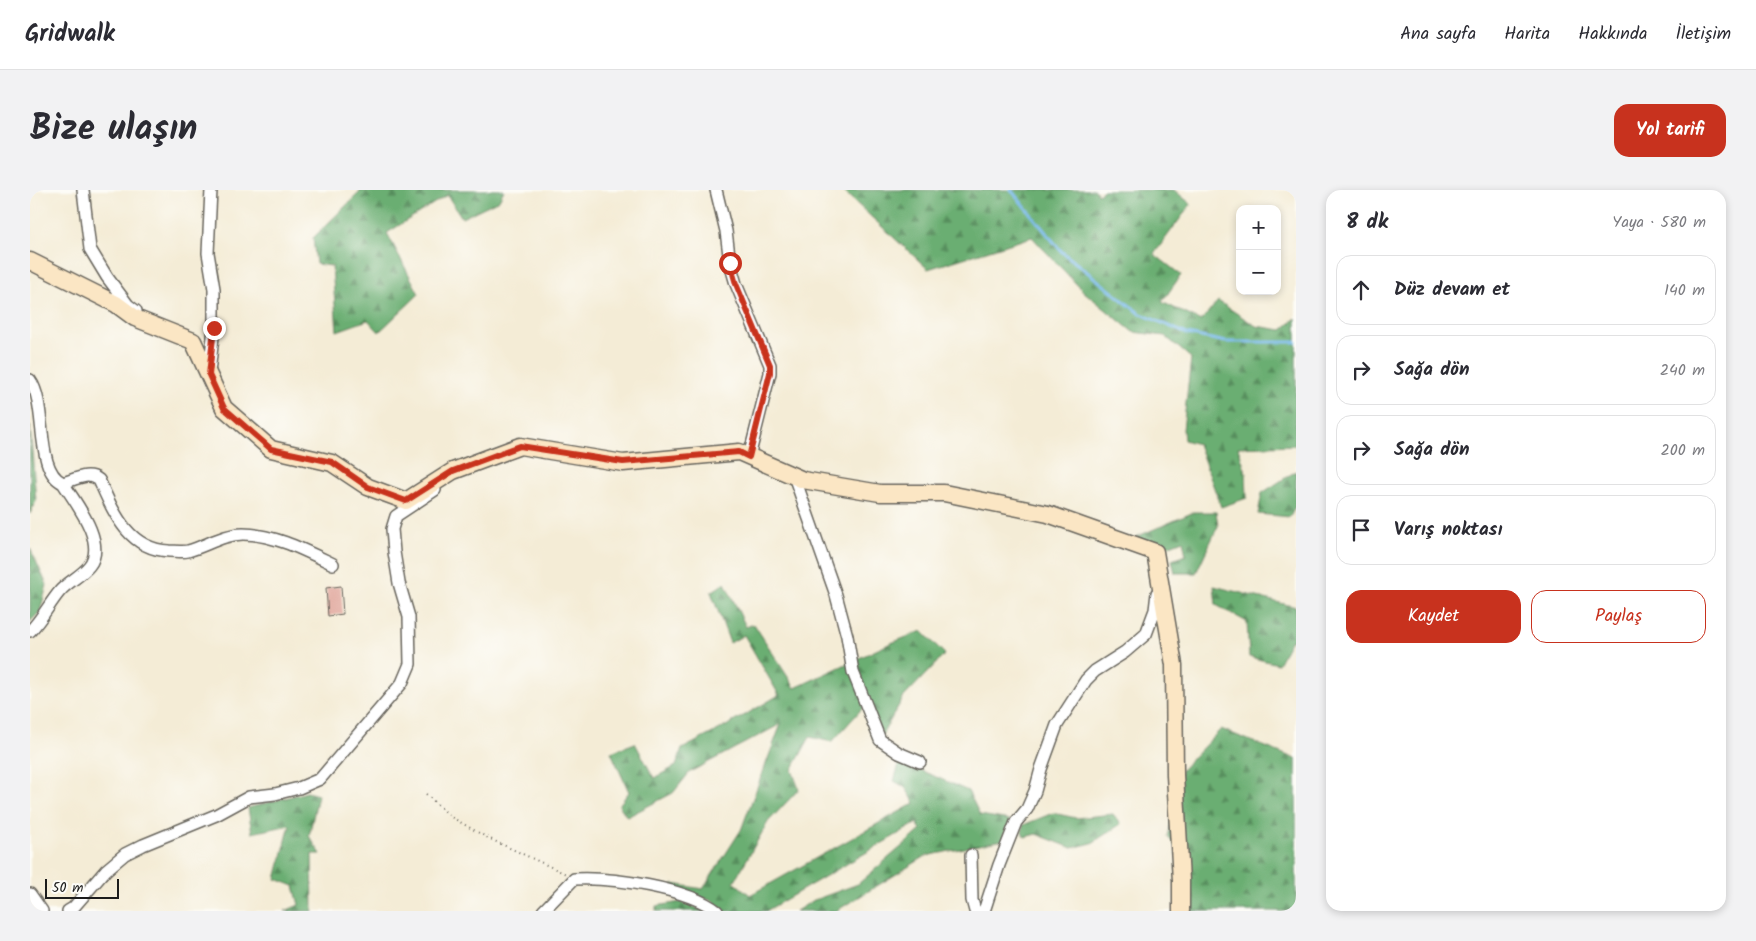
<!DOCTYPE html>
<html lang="tr">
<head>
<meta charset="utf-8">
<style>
  body { margin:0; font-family:Kalam,sans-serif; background:#f2f2f3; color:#2b2b33 }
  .controls { position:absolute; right:15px; top:15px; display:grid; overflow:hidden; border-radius:10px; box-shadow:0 2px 8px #0003 }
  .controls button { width:45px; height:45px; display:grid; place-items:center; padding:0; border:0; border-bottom:1px solid #e1e1e2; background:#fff; color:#2b2b33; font:25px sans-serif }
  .scale { position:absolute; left:15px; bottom:12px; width:74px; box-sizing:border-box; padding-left:5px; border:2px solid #1c1c1c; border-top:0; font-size:14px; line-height:18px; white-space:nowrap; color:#1c1c1c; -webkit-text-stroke:4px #fdfcf7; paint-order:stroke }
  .stop { position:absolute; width:15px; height:15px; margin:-11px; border:4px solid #c8321e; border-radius:50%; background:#fff }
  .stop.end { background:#c8321e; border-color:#fff; box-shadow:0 1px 5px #0008 }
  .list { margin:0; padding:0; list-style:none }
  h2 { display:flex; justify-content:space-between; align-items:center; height:65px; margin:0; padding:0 20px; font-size:21px }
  h2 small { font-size:16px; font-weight:400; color:#7c7c81 }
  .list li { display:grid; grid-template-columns:32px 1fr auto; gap:15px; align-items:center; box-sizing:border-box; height:70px; margin:0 10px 10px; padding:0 10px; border:1px solid #e1e1e2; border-radius:15px }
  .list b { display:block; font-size:19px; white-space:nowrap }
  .list em { font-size:16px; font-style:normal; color:#7c7c81 }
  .actions { display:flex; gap:10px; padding:15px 20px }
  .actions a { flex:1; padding:11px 0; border:1px solid #c8321e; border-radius:15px; text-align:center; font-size:18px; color:#c8321e }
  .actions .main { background:#c8321e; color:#fff }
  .icon { flex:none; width:28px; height:28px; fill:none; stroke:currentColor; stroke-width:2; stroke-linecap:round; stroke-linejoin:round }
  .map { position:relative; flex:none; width:1266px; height:721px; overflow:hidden; border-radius:15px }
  header { display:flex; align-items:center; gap:30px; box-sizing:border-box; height:70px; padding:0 25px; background:#fff; border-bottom:1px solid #e1e1e2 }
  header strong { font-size:24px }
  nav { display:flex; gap:28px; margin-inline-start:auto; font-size:18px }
  .intro { display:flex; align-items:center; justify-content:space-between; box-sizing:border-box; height:120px; padding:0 30px }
  h1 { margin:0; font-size:35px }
  .button { padding:12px 22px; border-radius:15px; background:#c8321e; color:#fff; font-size:18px; font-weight:700 }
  main { display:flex; gap:30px; padding:0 30px }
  aside { flex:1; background:#fff; border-radius:15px; box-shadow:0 2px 8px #0003 }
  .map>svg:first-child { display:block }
  .forest { fill:url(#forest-firs); stroke:#446547 }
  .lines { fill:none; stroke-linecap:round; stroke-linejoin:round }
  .stream { stroke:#77b9ec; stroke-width:3 }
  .building { fill:#e0a49a }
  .street-casing { stroke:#68655d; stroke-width:14 }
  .secondary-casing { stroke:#68655d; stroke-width:19 }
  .path { stroke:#68655d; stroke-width:2; stroke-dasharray:1 4; stroke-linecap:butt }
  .street { stroke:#fff; stroke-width:11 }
  .secondary { stroke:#fbe6c4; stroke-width:16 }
  .route { stroke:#c8321e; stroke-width:6 }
</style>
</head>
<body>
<header>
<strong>Gridwalk</strong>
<nav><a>Ana sayfa</a><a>Harita</a><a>Hakkında</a><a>İletişim</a></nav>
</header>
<div class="intro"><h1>Bize ulaşın</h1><a class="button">Yol tarifi</a></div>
<main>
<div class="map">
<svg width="1266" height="721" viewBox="0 0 1266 721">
  <defs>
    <pattern id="forest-firs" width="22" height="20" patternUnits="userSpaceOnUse" patternTransform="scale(1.25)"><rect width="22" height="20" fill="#6bae72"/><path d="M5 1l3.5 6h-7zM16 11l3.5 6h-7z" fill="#578d5d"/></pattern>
  </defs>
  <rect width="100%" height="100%" fill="#fdfcf7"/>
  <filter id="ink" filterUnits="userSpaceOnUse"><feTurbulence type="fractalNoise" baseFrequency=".02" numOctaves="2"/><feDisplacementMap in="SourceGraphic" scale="10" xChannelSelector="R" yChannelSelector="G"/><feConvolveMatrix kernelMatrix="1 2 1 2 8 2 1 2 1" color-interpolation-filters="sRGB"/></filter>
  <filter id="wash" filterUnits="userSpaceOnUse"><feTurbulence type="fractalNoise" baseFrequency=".0096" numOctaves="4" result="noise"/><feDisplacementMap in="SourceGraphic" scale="20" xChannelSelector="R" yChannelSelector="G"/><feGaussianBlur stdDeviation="1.12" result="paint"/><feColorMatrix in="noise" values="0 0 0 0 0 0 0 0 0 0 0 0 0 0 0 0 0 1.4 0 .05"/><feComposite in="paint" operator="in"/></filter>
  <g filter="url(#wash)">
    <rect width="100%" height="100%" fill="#f4ecd6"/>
    <!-- forest -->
    <path class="forest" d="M330,0H474L469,10L432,28L417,5L357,43L389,104L349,142L338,130L307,141L302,76L286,74L283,48L330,2Z
      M812,0H1065L1068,4L1074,0H1144L1161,14L1124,64L1151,85L1132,112L1171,131L1188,111L1226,136L1252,140L1266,128V255L1208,257L1216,283L1217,308L1191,317L1168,254L1154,250L1153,240L1161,168L1135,146L1103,142L1053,101L1002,47L898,79Z
      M0,236L6,311L0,324Z
      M1266,281V315L1260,327L1228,324L1232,303Z
      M1164,322H1186L1188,336L1166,383H1145L1142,370L1156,365L1153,350L1130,359L1106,347Z
      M0,358L17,395L10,422L0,432Z
      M695,393L716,437L724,434L765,498L861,453L892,441L915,464L873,508L852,545L838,512L802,552L780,547L762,580L769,599L738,632L704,692L720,705L885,613L875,597L864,591L870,571L938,601L950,625L980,630L973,650L896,666L806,721H766L784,710L828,694L891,640L887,633L736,721H694L683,711L641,698L643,694L673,699L711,640L751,534L660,582L643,603L597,627L589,615L599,602L581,562L605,553L624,588L646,576L652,559L696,536L749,505L714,445L700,453L681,402Z
      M1184,396L1266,417V451L1261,450L1248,474L1219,467L1217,432L1186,415Z
      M1191,539L1266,569V721H1159L1156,669L1138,647L1151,580Z
      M277,602L288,605L279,646L291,664H282L283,721H255L269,715L264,696L246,689L260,635L222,643L218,618Z
      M1023,623L1046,628L1083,624L1091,634L1062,653L1042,658L1006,644L995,647L992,643L993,635Z
      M651,712L675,721H626V716Z"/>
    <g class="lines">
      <!-- stream -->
      <path class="stream" d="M981,0L1032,62L1109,123L1157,144L1196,152H1266"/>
    </g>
    <g id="blocks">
      <!-- building -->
      <path class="building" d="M311,396L313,424L298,426L296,398Z"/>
    </g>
  </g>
  <g filter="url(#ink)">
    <use href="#blocks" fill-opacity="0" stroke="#68655d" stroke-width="1"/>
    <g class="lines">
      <!-- street casing -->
      <g class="street-casing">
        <path id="street" d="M53,0L60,59L77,87L98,115L106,121
          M686,0L696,41L700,73L706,94L740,175V183L719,267
          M179,183L184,138V99L178,63L181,0
          M0,190C18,215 4,280 33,293C44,290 58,281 69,290C84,323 98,359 139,361C145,361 153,362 158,361C176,356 194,344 213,344C244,344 276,361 303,374
          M764,286L806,405L817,446L823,482L850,550L869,563L890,572
          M0,441C12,429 19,414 30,401C38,392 51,386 59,376C78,353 45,312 33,293
          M941,665L942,710L945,721
          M0,704L12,721
          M38,721L43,718L76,680L95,664L113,655L186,625L219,607L245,604L269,598L290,589L372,493L380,474L379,427L369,393L364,362L362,339L366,326L405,300
          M513,721L544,689C582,687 657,698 687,721
          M954,721L969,675L986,632L997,619L1005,601L1011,579L1027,535L1056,490L1065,481L1095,462L1116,444L1125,420L1127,403"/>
      </g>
      <!-- secondary casing -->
      <g class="secondary-casing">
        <path id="secondary" d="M0,71L86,114L105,128L163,151L194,218L241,259L302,273L338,297L376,311L423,281L490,256L593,273L709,262L773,290L850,303H914L1018,324L1125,362L1144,475L1145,585L1151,691V721"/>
      </g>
      <!-- path -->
      <path class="path" d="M396,604L421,627L458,648L536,684"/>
      <!-- street -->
      <use href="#street" class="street"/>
      <!-- secondary -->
      <use href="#secondary" class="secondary"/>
    </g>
  </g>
  <g class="lines" filter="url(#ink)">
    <!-- route -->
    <path class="route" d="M184,138L179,185L194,218L241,259L302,272L338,297L376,311L423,281L490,256L593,272L709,262L719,267L740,183V175L706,94L700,73"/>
  </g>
</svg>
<div class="controls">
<button>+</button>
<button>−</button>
</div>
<div class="scale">50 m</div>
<div class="stop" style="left:700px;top:73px"></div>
<div class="stop end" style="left:184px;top:138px"></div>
</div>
<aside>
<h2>8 dk<small>Yaya · 580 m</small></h2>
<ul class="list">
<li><svg class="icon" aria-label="ahead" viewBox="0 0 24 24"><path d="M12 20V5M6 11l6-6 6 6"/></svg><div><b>Düz devam et</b></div><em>140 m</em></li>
<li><svg class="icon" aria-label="right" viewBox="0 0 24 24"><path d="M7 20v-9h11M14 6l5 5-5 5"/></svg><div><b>Sağa dön</b></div><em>240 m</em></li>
<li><svg class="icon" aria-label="right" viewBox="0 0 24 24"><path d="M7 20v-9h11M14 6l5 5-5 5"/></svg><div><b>Sağa dön</b></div><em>200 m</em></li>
<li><svg class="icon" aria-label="arrive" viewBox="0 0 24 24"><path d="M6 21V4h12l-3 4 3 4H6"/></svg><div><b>Varış noktası</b></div></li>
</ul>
<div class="actions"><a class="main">Kaydet</a><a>Paylaş</a></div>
</aside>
</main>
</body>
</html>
